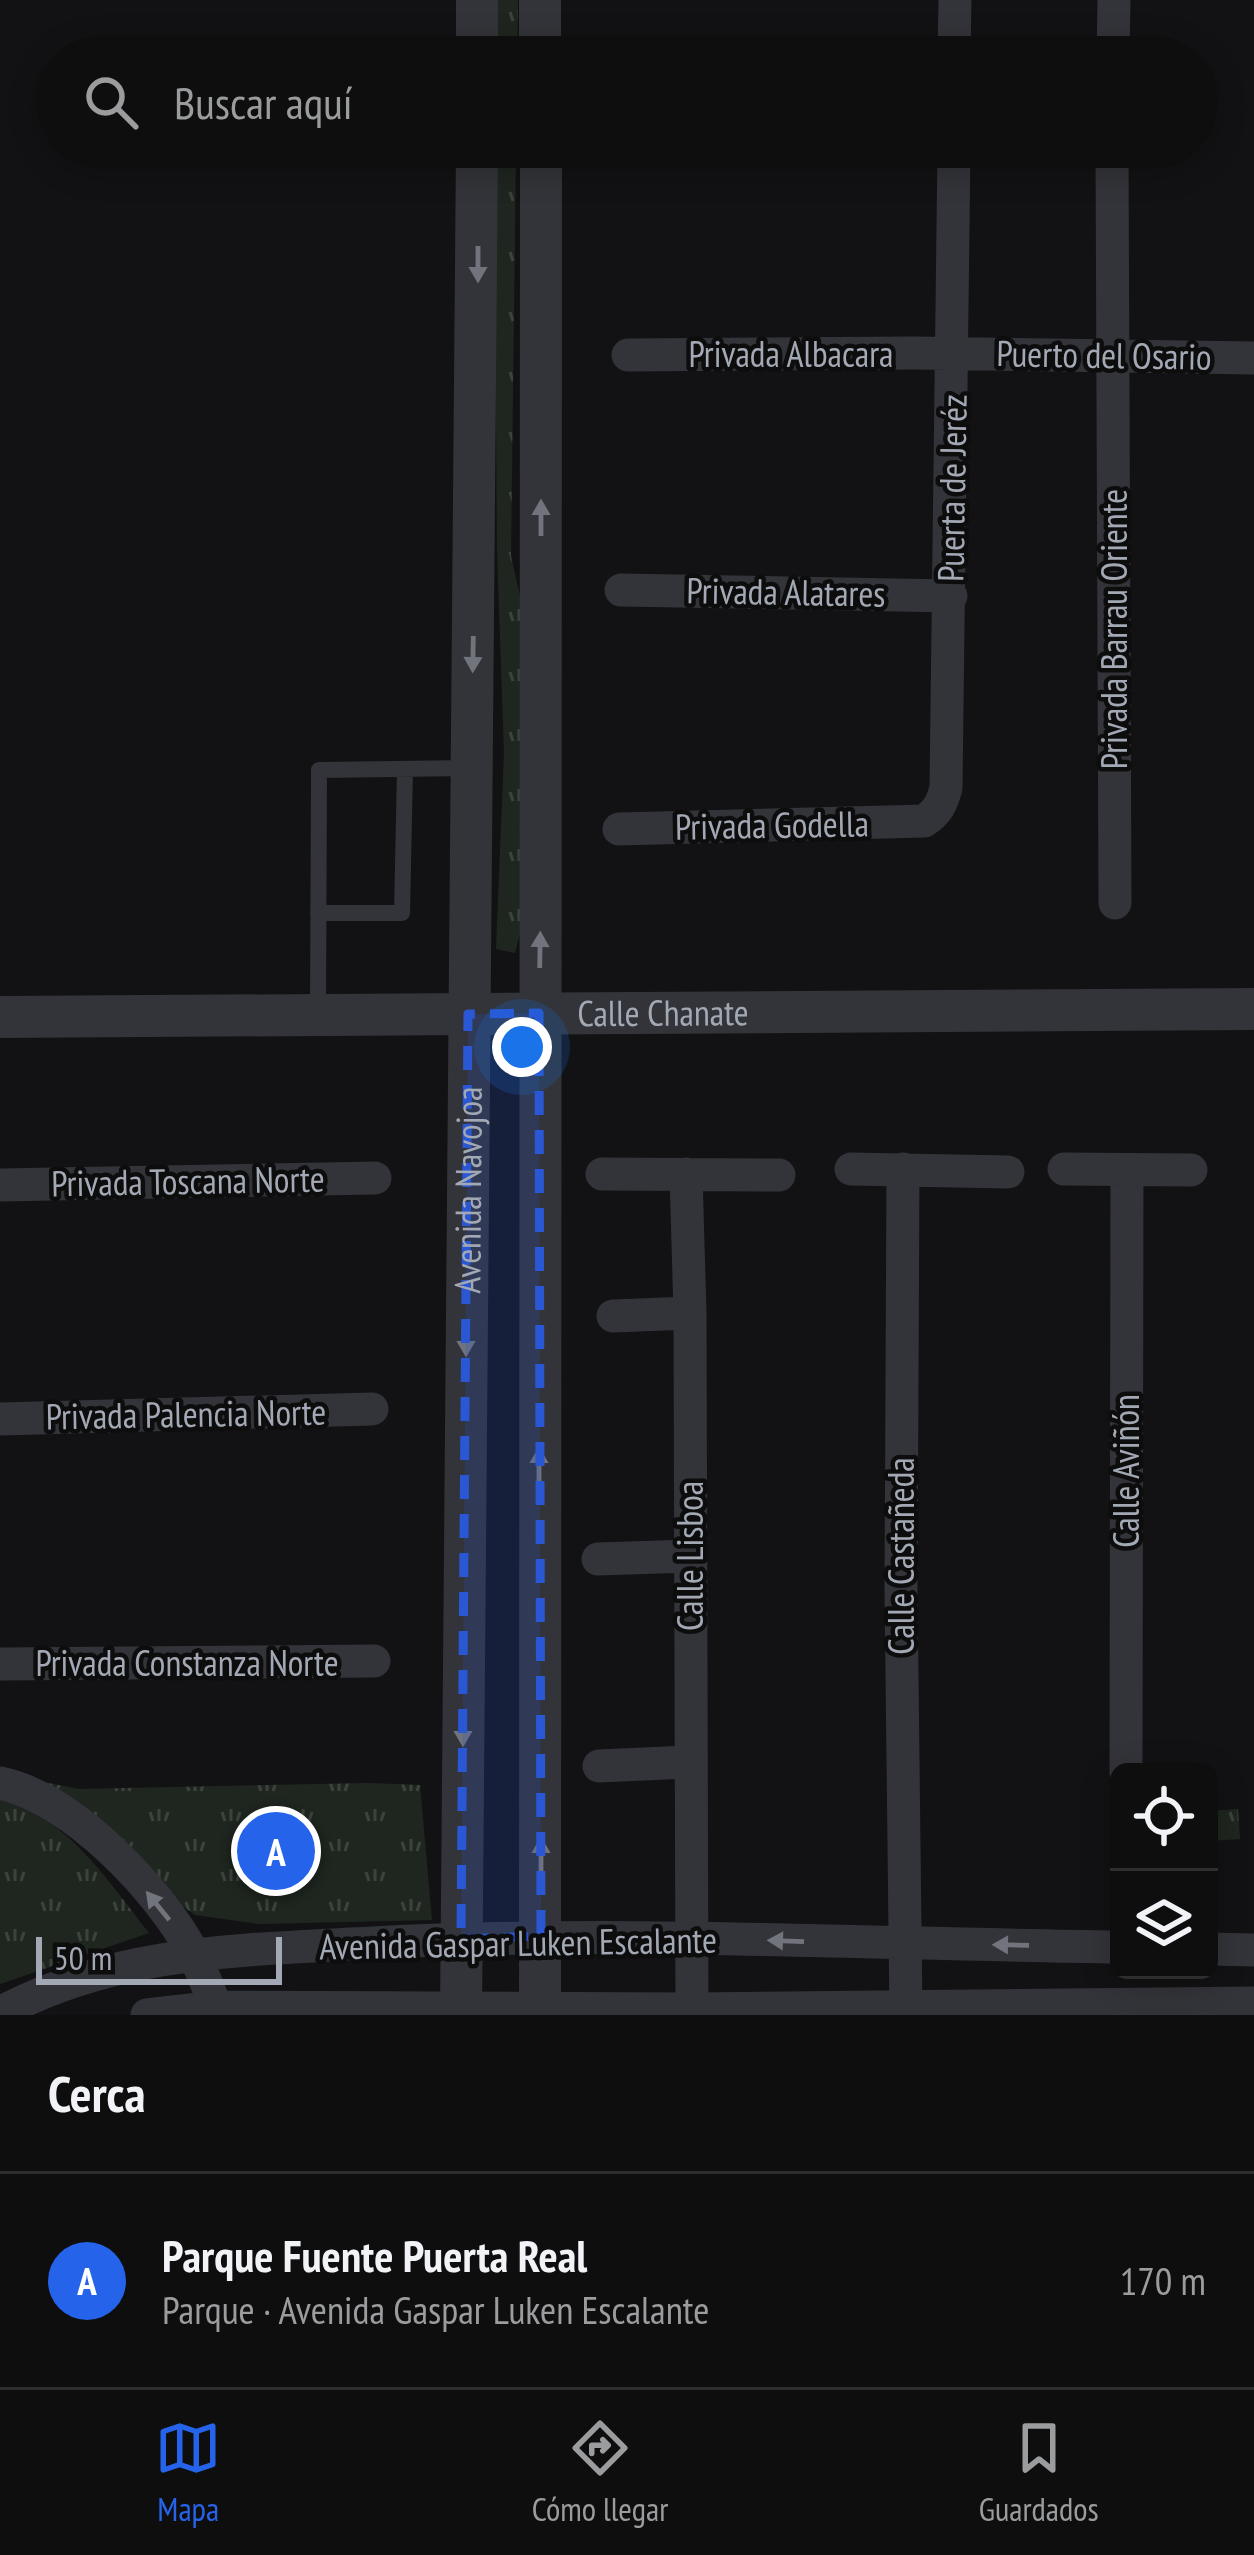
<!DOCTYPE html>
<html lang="es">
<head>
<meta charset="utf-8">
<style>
  body { margin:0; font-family:"PT Sans Narrow",sans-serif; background:#1c1c1d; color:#f1f3f6 }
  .controls { position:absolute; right:36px; bottom:36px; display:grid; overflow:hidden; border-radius:18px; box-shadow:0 6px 30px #0003 }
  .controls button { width:108px; height:108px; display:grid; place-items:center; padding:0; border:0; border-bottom:3px solid #2e2e2f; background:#0e0e0f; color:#f1f3f6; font:60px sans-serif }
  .scale { position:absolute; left:36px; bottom:30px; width:246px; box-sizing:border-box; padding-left:12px; border:6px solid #a3a9b4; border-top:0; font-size:33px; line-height:42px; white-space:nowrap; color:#a3a9b4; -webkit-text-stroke:9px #0d0d0e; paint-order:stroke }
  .you { position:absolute; left:522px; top:1047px; width:42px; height:42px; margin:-30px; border:9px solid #fff; border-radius:50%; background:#1a73e8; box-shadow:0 0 0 18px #1a73e833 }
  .badge { display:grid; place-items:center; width:78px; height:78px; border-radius:50%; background:#2563eb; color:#fff; font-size:39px; font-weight:700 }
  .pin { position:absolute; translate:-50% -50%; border:6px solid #fff; box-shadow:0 3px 12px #0006 }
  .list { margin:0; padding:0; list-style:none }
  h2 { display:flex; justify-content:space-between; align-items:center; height:156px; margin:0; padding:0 48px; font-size:51px }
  h2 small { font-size:39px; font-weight:400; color:#9b9c9e }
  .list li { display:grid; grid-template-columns:78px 1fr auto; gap:36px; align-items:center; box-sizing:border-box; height:216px; padding:0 48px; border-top:3px solid #2e2e2f }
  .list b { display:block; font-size:45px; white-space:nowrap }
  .list p { margin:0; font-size:39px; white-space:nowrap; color:#9b9c9e }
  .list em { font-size:39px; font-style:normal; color:#9b9c9e }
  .icon { flex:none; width:66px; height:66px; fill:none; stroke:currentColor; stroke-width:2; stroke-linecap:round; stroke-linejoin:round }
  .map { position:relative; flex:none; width:1254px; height:2015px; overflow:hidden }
  .search { position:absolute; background:#0e0e0f; box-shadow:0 6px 30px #0003; left:36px; right:36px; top:36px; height:132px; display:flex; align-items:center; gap:30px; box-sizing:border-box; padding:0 42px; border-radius:66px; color:#9b9c9e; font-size:45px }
  .sheet { height:372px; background:#0e0e0f }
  nav { display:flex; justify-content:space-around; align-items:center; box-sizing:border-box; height:168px; border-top:3px solid #2e2e2f; background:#0e0e0f; font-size:33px; color:#9b9c9e }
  nav a { display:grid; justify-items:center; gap:6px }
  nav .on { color:#2563eb }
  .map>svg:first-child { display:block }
  .grass { fill:url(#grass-tufts) }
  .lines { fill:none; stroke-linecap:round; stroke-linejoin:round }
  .service { stroke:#333439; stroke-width:16 }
  .minor { stroke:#333439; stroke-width:33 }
  .tertiary { stroke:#333439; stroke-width:42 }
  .oneway { fill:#71747d }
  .marked { fill:#2a57d4; fill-opacity:0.2; stroke:#2a57d4; stroke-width:9; stroke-dasharray:24 15; stroke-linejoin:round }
  .labels { text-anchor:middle; stroke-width:9; stroke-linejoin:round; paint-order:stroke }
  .street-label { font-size:36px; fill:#a3a9b4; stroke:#0d0d0e }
</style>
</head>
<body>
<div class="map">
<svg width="1254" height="2015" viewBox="0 0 1254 2015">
  <defs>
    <pattern id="grass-tufts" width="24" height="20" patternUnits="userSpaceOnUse" patternTransform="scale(3)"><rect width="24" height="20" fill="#1e261f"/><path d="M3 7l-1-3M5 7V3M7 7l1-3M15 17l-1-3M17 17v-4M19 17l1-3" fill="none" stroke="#3c433d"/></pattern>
  </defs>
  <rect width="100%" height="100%" fill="#121214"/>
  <!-- grass -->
  <path class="grass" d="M494,0H518L517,57H494Z
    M494,147H516L511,556L522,605L521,929L515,953L496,949L504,753L497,550Z
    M44,1782L79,1789L368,1783L420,1785L432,1920L259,1924L195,1915L160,1890L86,1810Z
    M0,1796C69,1820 106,1878 149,1933L0,1984Z
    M1238,1809L1240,1839L1209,1841V1811Z"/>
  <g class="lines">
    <!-- service -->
    <path class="service" d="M318,913H402L405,769
      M318,1013L319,770L470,768"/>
    <!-- minor -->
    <path class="minor" d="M954,57L955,0
      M1113,57L1114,0
      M1112,147L1115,903
      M628,355L913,353L1254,358
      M621,590L951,596
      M619,829L924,821C938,812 942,803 946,788L954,147
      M851,1169L1008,1172
      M903,1169L901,1590L906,2015
      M1064,1169L1191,1170
      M602,1174L779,1175
      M686,1174L690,1313L692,2015
      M0,1185L375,1178
      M613,1316L690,1313
      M0,1419L372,1409
      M598,1559L690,1556
      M0,1664L374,1661
      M599,1766L688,1762
      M1126,1772L1127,1170
      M0,1783C72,1798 160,1890 194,1955C202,1971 209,1990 216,2007
      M1209,1949L1254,1950
      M0,2013C116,1950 243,1950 372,1943C621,1930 870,1944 1119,1947
      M147,2015L216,2007L692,2009L1254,2003"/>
    <!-- tertiary -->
    <g class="tertiary">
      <path d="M477,0V57"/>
      <path d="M540,0V57"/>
      <path id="s1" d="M0,1017L1254,1009"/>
      <path id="s2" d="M461,2015L477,147"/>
      <path d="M540,2015L541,147"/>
    </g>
  </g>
  <!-- one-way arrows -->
  <defs><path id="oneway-solid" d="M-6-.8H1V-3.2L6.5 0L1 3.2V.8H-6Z" transform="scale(3)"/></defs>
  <g class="oneway">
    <use href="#oneway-solid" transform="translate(478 264) rotate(90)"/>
    <use href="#oneway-solid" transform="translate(541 518) rotate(-90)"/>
    <use href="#oneway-solid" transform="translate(473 654) rotate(91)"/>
    <use href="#oneway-solid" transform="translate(540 950) rotate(-89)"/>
    <use href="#oneway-solid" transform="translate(466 1338) rotate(90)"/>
    <use href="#oneway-solid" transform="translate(539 1466) rotate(-90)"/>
    <use href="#oneway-solid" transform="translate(463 1728) rotate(90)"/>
    <use href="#oneway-solid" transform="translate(541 1856) rotate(-90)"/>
    <use href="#oneway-solid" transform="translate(158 1906) rotate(-129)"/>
    <use href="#oneway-solid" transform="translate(786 1941) rotate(-178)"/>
    <use href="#oneway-solid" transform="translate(1011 1945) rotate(-179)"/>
  </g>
  <!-- marked area -->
  <path class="marked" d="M539,1013L541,1936L461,1939L468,1014Z"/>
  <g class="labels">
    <!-- street labels -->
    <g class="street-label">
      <text x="791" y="367">Privada Albacara</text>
      <text transform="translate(1104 355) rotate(1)" y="13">Puerto del Osario</text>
      <text transform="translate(952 488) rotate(-89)" y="13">Puerta de Jeréz</text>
      <text transform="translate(786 592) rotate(1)" y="13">Privada Alatares</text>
      <text transform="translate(1114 629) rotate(-90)" y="13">Privada Barrau Oriente</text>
      <text transform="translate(772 825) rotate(-1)" y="13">Privada Godella</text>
      <text dy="13" stroke="none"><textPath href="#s1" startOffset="663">Calle Chanate</textPath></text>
      <text transform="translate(188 1181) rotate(-1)" y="13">Privada Toscana Norte</text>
      <text dy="13" stroke="none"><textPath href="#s2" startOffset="825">Avenida Navojoa</textPath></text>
      <text transform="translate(186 1414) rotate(-1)" y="13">Privada Palencia Norte</text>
      <text transform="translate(1126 1471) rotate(-90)" y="13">Calle Aviñón</text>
      <text transform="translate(690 1556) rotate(-90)" y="13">Calle Lisboa</text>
      <text transform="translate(901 1556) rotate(-90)" y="13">Calle Castañeda</text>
      <text x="187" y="1676">Privada Constanza Norte</text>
      <text transform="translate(518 1943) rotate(-1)" y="13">Avenida Gaspar Luken Escalante</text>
    </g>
  </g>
</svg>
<div class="controls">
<button><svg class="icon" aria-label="locate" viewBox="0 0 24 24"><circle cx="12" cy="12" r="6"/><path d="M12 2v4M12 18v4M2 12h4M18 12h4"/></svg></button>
<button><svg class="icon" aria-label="layers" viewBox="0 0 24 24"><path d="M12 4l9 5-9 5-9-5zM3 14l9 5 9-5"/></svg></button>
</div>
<div class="scale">50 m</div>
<div class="you"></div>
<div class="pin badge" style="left:276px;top:1851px">A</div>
<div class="search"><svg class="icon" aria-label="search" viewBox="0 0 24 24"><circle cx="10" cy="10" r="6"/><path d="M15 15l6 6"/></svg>Buscar aquí</div>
</div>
<section class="sheet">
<h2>Cerca<small></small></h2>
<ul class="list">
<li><span class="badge">A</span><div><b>Parque Fuente Puerta Real</b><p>Parque · Avenida Gaspar Luken Escalante</p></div><em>170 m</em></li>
</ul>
</section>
<nav>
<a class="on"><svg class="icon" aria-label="map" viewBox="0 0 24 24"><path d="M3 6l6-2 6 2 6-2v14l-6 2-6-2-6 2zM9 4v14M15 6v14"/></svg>Mapa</a>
<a><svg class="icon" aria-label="directions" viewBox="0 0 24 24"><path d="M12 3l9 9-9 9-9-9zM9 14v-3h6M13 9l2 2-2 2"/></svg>Cómo llegar</a>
<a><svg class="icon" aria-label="saved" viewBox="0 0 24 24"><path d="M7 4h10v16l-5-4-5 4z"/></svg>Guardados</a>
</nav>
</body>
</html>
